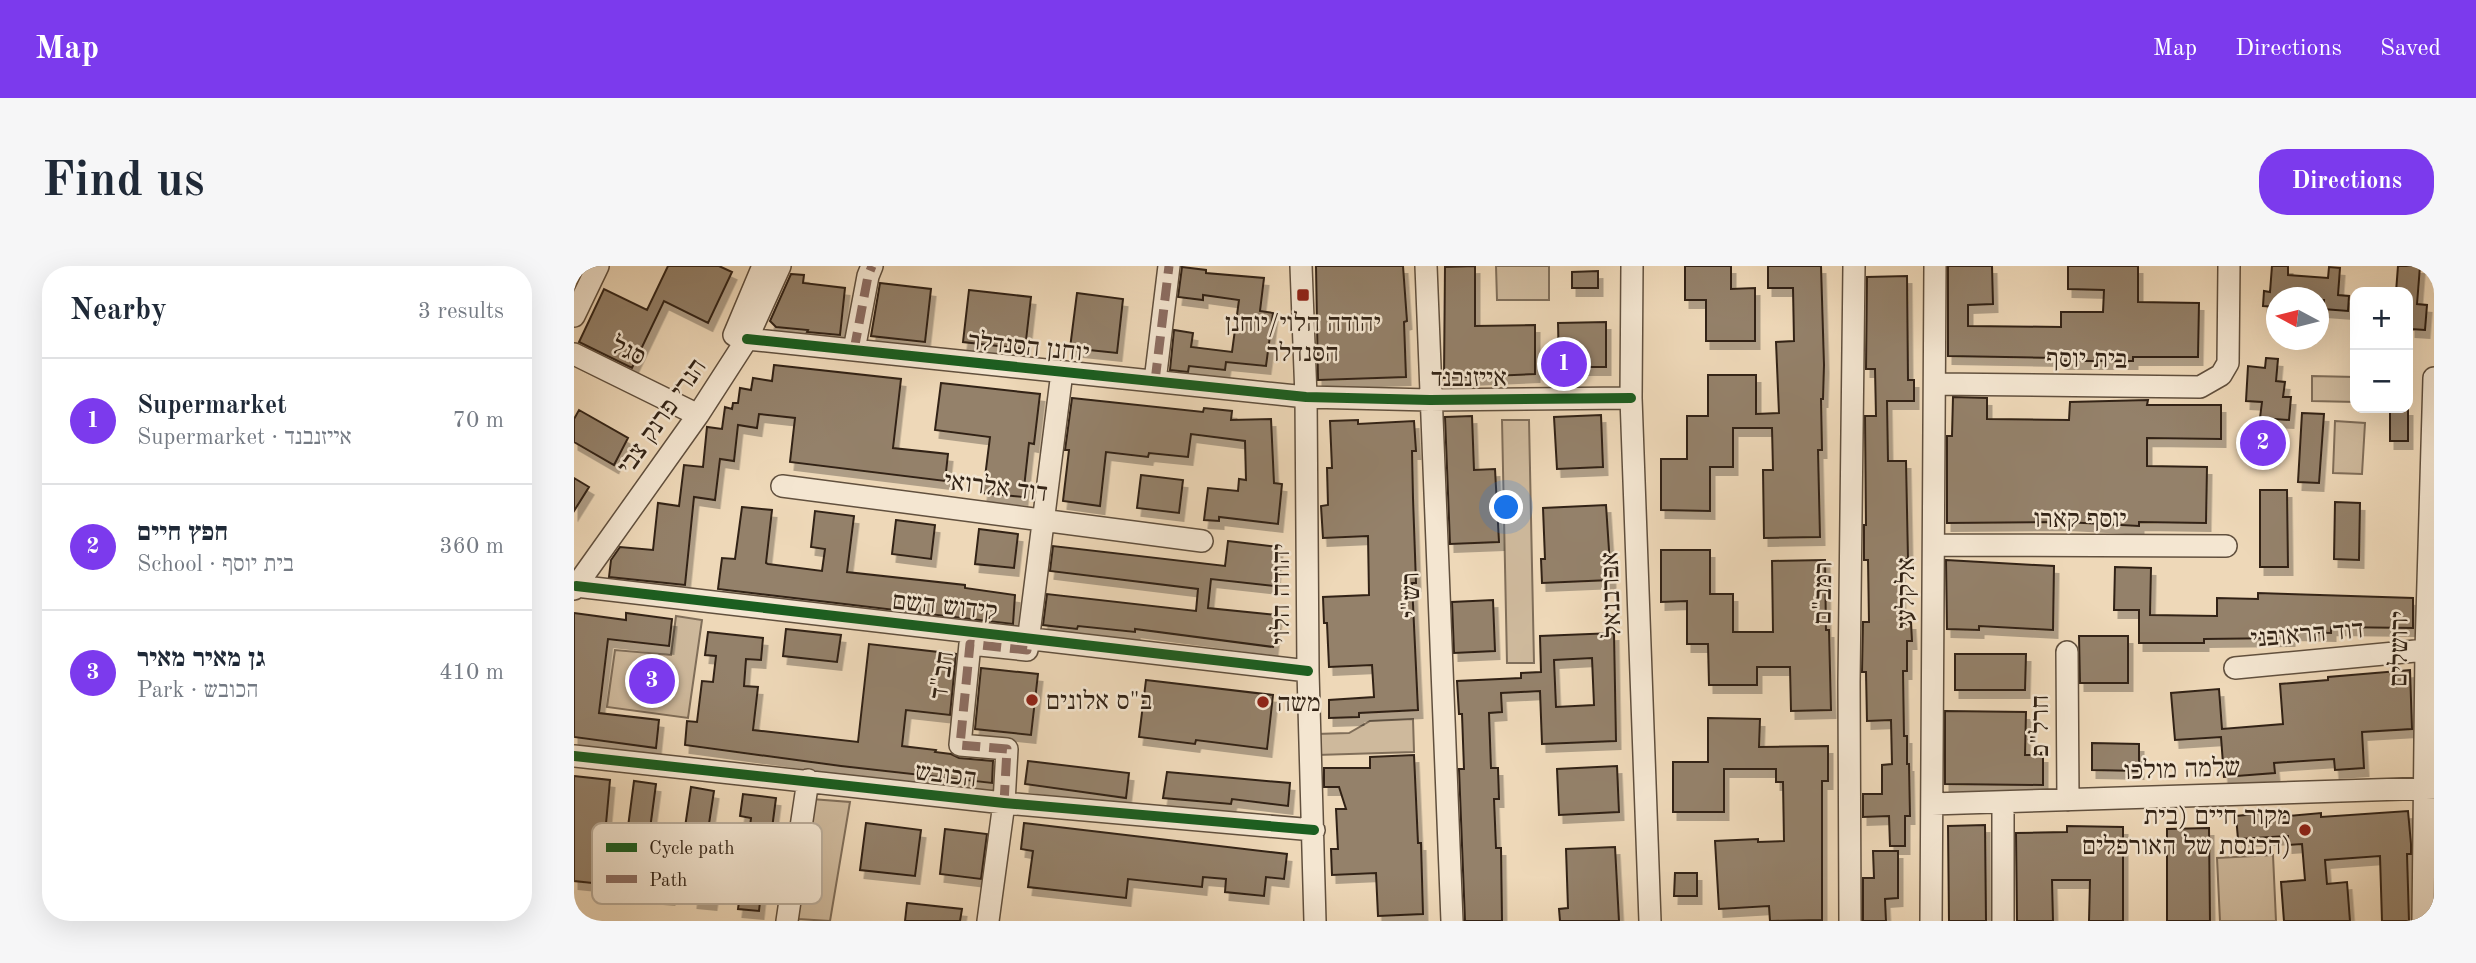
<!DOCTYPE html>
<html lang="en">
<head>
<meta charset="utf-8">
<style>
  body { margin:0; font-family:"Old Standard TT","Frank Ruhl Libre",serif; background:#f6f6f7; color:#1f2937 }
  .controls { position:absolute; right:21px; top:21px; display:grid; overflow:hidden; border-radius:14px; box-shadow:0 7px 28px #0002 }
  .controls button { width:63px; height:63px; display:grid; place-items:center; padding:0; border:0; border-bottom:2px solid #e0e1e3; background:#fff; color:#1f2937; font:35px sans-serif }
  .compass { position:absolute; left:1692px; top:21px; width:63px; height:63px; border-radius:50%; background:#fff; box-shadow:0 7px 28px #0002; rotate:277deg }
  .you { position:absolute; left:933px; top:242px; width:24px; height:24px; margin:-18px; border:5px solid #fff; border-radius:50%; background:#1a73e8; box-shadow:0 0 0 10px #1a73e833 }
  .badge { display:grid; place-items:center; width:46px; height:46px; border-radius:50%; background:#7c3aed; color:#fff; font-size:23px; font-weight:700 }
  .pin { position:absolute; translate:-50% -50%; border:4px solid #fff; box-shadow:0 2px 7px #0006 }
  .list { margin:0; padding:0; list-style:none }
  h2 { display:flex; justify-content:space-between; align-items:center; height:91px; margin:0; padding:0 28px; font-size:30px }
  h2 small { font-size:23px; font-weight:400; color:#747a83 }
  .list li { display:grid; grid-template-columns:46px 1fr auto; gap:21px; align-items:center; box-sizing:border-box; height:126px; padding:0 28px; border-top:2px solid #e0e1e3 }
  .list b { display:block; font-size:26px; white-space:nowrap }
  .list p { margin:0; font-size:23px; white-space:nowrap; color:#747a83 }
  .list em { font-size:23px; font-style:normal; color:#747a83 }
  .map { position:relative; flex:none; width:1860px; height:655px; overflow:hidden; border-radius:28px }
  header { display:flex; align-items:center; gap:42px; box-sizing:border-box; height:98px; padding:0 35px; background:#7c3aed; color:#fff }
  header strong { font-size:33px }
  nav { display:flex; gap:38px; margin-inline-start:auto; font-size:24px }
  .intro { display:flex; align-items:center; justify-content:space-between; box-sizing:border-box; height:168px; padding:0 42px }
  h1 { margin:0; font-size:49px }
  .button { padding:18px 32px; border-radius:28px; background:#7c3aed; color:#fff; font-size:24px; font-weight:700 }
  main { display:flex; gap:42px; padding:0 42px }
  aside { flex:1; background:#fff; border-radius:28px; box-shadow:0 7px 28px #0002 }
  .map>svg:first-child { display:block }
  .park { fill:#ceb99c; stroke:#806e59; stroke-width:2 }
  .building { fill:#94816a; stroke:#322316; stroke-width:2; fill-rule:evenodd; filter:url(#shadow) }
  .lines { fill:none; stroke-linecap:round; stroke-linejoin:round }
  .minor-casing { stroke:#61503e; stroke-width:24 }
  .minor { stroke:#f4e6d1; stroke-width:21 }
  .quiet { stroke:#8d6e63; stroke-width:9; stroke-dasharray:18 9; stroke-linecap:butt }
  .cycleway-casing { stroke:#f4e6d1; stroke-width:15 }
  .cycleway { stroke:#1b5e20; stroke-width:10 }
  .poi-dot { fill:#8f2418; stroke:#f4e6d1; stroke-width:2.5 }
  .labels { text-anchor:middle; stroke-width:5; stroke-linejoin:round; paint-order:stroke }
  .poi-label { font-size:26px; fill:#322316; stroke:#f4e6d1; text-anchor:start }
  .street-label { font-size:26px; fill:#322316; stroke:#f4e6d1 }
  .key { fill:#f4e6d1; stroke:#baac99; stroke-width:2 }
  .key-label { font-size:19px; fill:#322316 }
</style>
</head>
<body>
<header>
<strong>Map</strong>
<nav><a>Map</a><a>Directions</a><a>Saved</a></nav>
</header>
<div class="intro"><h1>Find us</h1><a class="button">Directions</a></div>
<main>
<aside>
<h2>Nearby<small>3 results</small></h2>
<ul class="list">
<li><span class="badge">1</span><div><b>Supermarket</b><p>Supermarket · אייזנבנד</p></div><em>70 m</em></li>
<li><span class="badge">2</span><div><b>חפץ חיים</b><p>School · בית יוסף</p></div><em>360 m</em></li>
<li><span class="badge">3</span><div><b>גן מאיר מאיר</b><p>Park · הכובש</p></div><em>410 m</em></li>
</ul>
</aside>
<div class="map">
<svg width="1860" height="655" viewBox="0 0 1860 655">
  <defs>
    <filter id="shadow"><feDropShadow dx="4.5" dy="8" stdDeviation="0" flood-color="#0004"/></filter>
  </defs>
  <rect width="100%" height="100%" fill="#eed8b8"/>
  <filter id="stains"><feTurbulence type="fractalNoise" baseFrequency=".00286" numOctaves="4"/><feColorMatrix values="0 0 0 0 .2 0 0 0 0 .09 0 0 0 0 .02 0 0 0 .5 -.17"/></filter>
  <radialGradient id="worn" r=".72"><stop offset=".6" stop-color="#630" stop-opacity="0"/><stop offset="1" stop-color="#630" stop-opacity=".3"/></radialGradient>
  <!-- park -->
  <path class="park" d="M922,0H975V34H923Z
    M1738,110L1781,111V136L1738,135Z
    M928,154H955L960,397H933Z
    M1761,155L1791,157L1788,208L1759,207Z
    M102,350L128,354L114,452L33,441L41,384L97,389Z
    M839,453L840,486L743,489L742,468L775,467L796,455Z
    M237,533L276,536L256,655L224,653Z
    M1699,589L1702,655H1646L1643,592Z"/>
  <!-- building -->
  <path class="building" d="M94,0H145L158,6L134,57L90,35L58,102L5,76L30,23L73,44Z
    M742,0H829L833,55L830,56L832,111L744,114Z
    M901,0V60L961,59V108L870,112L871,1Z
    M1111,0H1157V23L1181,22V75H1132V34H1111Z
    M1194,0H1247L1250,99L1249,133H1247L1248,184H1244L1246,271L1190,272L1189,204H1199L1198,162H1159V201H1136V245L1087,244V193H1113V150H1134V109H1182V148L1205,147L1202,76L1220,75L1219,22H1194Z
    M1374,0H1418L1419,38L1394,39V60L1487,61V46H1529L1530,24L1494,23V0H1564V36L1625,37L1624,91H1559V95H1487V92L1374,90Z
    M1698,0H1714V9L1754,12L1755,1L1766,2L1764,29L1775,30L1774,45L1749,43L1750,34H1745V32H1703V41L1689,40L1690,25L1696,26Z
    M1824,0H1846L1843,38L1853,39L1851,64L1837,63V56H1834V26H1822Z
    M608,1L632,4V7L690,12L686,45L699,47L692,100L652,96L651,104L615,100L614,106L596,104L600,64L619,67L617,81L658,86L665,34L629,29V34L604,31Z
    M1024,5V22H998V6Z
    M217,8L230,9L229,17L271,22L266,69L233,66L234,64L202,61L196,55Z
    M1333,10L1334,114H1340V135H1313L1314,195H1332L1334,293H1326L1327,356H1337L1338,375H1333V405H1329L1330,470H1333V498H1335L1336,550H1331V580H1316L1315,550L1289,551V528H1308V499L1318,498L1317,454L1293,455L1292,406H1288L1289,356H1295L1294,294H1290V259H1292L1291,150H1302L1301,103H1292L1293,11Z
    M306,17L357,23L351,76L297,70Z
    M395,24L457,31L451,83L389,76Z
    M503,27L549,33L543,87L496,82Z
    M1032,56V101H985L984,57Z
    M1692,92L1704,93L1702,115L1711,116L1709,131H1717L1715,154L1686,152L1688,136L1672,135L1674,100L1691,102Z
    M200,99L327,113L319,182L374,188L371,215L216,196L221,152L185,148L183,162L164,159L160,195L146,193L141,234L120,231L111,319L35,311L37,294L46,281L79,284L84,237L105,240L110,199L129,201L133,161L148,163L151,141L158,143L159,137H164L166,122L177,124L179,112L198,115Z
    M367,117L466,128L460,178L455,177L449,231L409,227L416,171L361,164Z
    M1379,131L1413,132V153L1495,154L1496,136L1574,134L1573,139H1647V173L1573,172V200L1633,201L1632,257L1565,256V260L1491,256L1373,257V170H1378Z
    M498,132L629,146L630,142L658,145L657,154L697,153L700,217L708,218L704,258L645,251V255L630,254L634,222L664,225L665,213L672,214L671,175L617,168L614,191L575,187L574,191L532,186L526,240L489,235L495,184H491Z
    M1816,142H1834V175H1816Z
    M5,144L54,172L40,199L0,176V153Z
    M1728,147L1750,148L1745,217L1724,216Z
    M1027,149L1029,201L983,203L980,151Z
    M898,150L900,204L921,203L925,276L876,278L871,151Z
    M784,154V158L840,155L842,185H838L839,232L842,317H838L844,444L785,447V451L755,452V434L800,431L798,399L755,401L753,357H750L749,331L795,329L794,270L749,272L747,240L754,239L753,202H758L756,155Z
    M567,209L609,214L605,247L563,242Z
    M0,212L15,221L0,245Z
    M1686,224H1713L1714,301H1686Z
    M1761,236L1786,237L1785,294L1760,293Z
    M1032,239L1037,314L968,317L967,293H971L969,242Z
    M168,241L198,244L192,297L194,298L248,305L251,283L237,281L241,245L280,250L273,306L391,319V322L441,329L439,358L144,323L148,292L161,293Z
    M322,254L361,259L357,293L318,288Z
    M405,263L444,268L440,302L401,298Z
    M654,275L704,281L700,320L637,313L634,342L703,349L699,381L561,363V366L504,360L503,363L469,359L473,328L622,345L624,323L476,305L479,280L651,300Z
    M1087,284H1136V328H1159V366H1199L1198,295L1251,294L1252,364H1255L1257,444L1217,445L1216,401H1183V419H1135L1134,378H1113V335L1087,336Z
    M1372,294L1480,300L1479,364L1405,360V364L1373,363Z
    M1541,301L1577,302L1576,349L1643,350V332L1684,333V327L1839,332V362L1757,361V367L1716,366V372L1630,373V377H1565V344H1540Z
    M919,334L921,385L880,387L878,336Z
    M0,347L52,354V347L98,353L95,380L34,373L25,447L85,454L82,482L0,471Z
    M212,363L267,369L263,396L209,390Z
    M134,366L189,372L187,394L172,393L170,420L184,421L179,464L284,476L295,378L382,388L376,449L332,444L328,480L362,484L361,486L377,488L385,492L419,495L418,517L267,500L111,479L113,455L123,456L128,415L139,416L142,390L131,389Z
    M1040,367L1042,475L968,478L966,425L927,427L928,446L915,447L917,502H924L925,533H920L922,582H927L928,655H891L885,503H890L888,448H885L883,415L947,412V407L967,406L966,370ZM1018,392L1020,439L982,441L980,394Z
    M1505,370H1554V417H1506Z
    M1381,388H1452L1451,424H1381Z
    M407,402L464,408L457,469L401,463Z
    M1836,404L1838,463L1788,466L1790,502L1761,504L1760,493L1700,497L1701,507L1650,511L1647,471L1601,474L1597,427L1645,423L1648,463L1709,458L1706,418L1754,414V411Z
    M572,414L699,429L693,483L622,474L621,478L565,471Z
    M1371,445L1452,446L1451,489H1469V519L1371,518Z
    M1134,452L1186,453L1185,481L1254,480V515H1248V654L1196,655L1195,640L1145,643L1141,575L1184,573V576L1210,575L1209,516H1202V503H1150V546H1099V496H1134Z
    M1518,477L1565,478V505L1518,504Z
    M840,489L844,577H847L849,648L804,650L802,607L758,609L757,583H764L762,543H772L765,521H750V502H796V491Z
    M454,495L555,507L552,532L451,518Z
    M1043,500L1045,546L985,549L983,503Z
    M593,506L716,517L714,540L658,533L657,538L589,532Z
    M0,510L36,514L32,558L54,561L60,515L82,518L76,563L110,568L117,521L140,525L133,571L163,575L174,576L177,552L166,550L169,528L202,532L193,601L190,600L185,645L164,643L170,598L144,594L138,636L119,634L125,591L101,588L96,631L73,629L79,584L52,580L47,620L0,615Z
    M1834,545L1837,578V588H1833L1835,655H1808L1806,590L1751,594L1753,618L1773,616L1776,655H1710L1707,616L1731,614L1728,578L1714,579V570L1664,573L1662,550L1703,546V551L1747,547V551Z
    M292,557L347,564L341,610L286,604Z
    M450,557L713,588L710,613L692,611L690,630L651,626L652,613L629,611L628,621L554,613L552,632L454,621L459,585L447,583Z
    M1411,559L1412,655H1375L1374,560Z
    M1493,560L1549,561V655H1515L1516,614H1478L1479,655H1443L1442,567L1493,566Z
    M1635,562L1636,655H1593V563Z
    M371,563L413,568L407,613L366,608Z
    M1041,581L1045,655H986L985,643L994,642L992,583Z
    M1299,585H1324V632L1311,633L1312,655H1289V612H1300Z
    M1101,607H1123V630H1100Z
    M333,637L388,643L386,655H331Z"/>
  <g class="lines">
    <!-- minor casing -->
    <g class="minor-casing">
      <path id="minor" d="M727,0L732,131L734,405L741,655
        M852,0L878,655
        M1058,0L1057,132L1076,655
        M0,50L24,0
        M160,69L189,0
        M173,73L732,131L856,134L1057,132
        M280,84L294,10L298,0
        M0,88L124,149
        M581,115L595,0
        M1361,118L1626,121L1647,109L1654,97L1655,0
        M208,220L628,275
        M1360,279L1652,280
        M2,320L734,405
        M0,323L124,149L173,73L206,0
        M1493,386L1494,534
        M1661,402L1852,384
        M0,490L430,537L740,564
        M1429,536V655
        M1358,538L1860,522
        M213,655L234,514
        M414,655L430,537L433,483L386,479L396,378L453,384L488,106
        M1276,655L1275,416L1280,0
        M1357,655L1361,0
        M1849,655L1852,384L1860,112"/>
    </g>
    <!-- minor -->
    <use href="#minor" class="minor"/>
    <!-- quiet -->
    <path class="quiet" d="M280,84L294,10L298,0
      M581,115L595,0
      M430,537L433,483L386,479L396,378L453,384L455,371"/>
    <!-- cycleway casing -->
    <g class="cycleway-casing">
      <path id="cycleway" d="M173,73L732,131L856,134L1057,132
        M2,320L734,405
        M0,490L430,537L740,564"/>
    </g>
    <!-- cycleway -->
    <use href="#cycleway" class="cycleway"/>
  </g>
  <!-- markers -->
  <g class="poi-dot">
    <rect x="722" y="22" width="14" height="14" rx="3.5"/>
    <circle cx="458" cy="434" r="7"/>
    <circle cx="689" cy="436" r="7"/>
    <circle cx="1731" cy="564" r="7"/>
  </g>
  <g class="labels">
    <!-- poi labels -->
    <g class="poi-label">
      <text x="729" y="65" text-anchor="middle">יהודה הלוי/יוחנן<tspan x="729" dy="30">הסנדלר</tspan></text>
      <text x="472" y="443">ב"ס אלונים</text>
      <text x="703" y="445">משה</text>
      <text x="1717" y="558" text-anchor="end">מקור חיים (בית<tspan x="1717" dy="30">הכנסת של האורפלים)</tspan></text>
    </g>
    <!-- street labels -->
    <g class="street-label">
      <text transform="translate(455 80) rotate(6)" y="9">יוחנן הסנדלר</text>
      <text transform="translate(55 84) rotate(25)" y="9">סגל</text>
      <text transform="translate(1513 92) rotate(1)" y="9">בית יוסף</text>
      <text x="895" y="120">אייזנבנד</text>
      <text transform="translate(87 150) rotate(-55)" y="9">הנרי פרנק צבי</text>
      <text transform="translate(422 220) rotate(7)" y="9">דוד אלרואי</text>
      <text x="1506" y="261">יוסף קארו</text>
      <text transform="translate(1248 327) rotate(-89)" y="9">רמב"ם</text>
      <text transform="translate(1331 327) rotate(-90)" y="9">אלקלעי</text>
      <text transform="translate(706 328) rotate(-90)" y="9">יהודה הלוי</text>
      <text transform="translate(836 329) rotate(-92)" y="9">רש"י</text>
      <text transform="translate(1036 329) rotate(-92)" y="9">אברבנאל</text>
      <text transform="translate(371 339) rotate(6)" y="9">קידוש השם</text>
      <text transform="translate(1733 367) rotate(-5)" y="9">דוד הראובני</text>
      <text transform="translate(1824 383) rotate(-89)" y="9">ירושלים</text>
      <text transform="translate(367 409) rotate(-82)" y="9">חב"ד</text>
      <text transform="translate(1465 460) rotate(-90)" y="9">חרל"פ</text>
      <text transform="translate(1608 502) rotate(-2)" y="9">שלמה מולכו</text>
      <text transform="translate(372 508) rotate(7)" y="9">הכובש</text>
    </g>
  </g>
  <!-- legend -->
  <rect x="18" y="557" width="230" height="81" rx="10" class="key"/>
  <rect x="32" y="577" width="31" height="9" fill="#1b5e20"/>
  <rect x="32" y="609" width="31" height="8" fill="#8d6e63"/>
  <g class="key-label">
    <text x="75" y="588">Cycle path</text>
    <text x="75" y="620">Path</text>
  </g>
  <rect width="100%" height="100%" filter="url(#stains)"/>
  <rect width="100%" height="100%" fill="url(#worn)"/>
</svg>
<div class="controls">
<button>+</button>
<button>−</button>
</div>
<svg class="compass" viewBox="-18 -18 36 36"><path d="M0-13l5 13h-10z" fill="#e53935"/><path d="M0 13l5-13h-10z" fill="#747a83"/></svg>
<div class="you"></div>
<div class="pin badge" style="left:990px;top:98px">1</div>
<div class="pin badge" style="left:1689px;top:177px">2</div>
<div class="pin badge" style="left:78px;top:415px">3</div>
</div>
</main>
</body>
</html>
